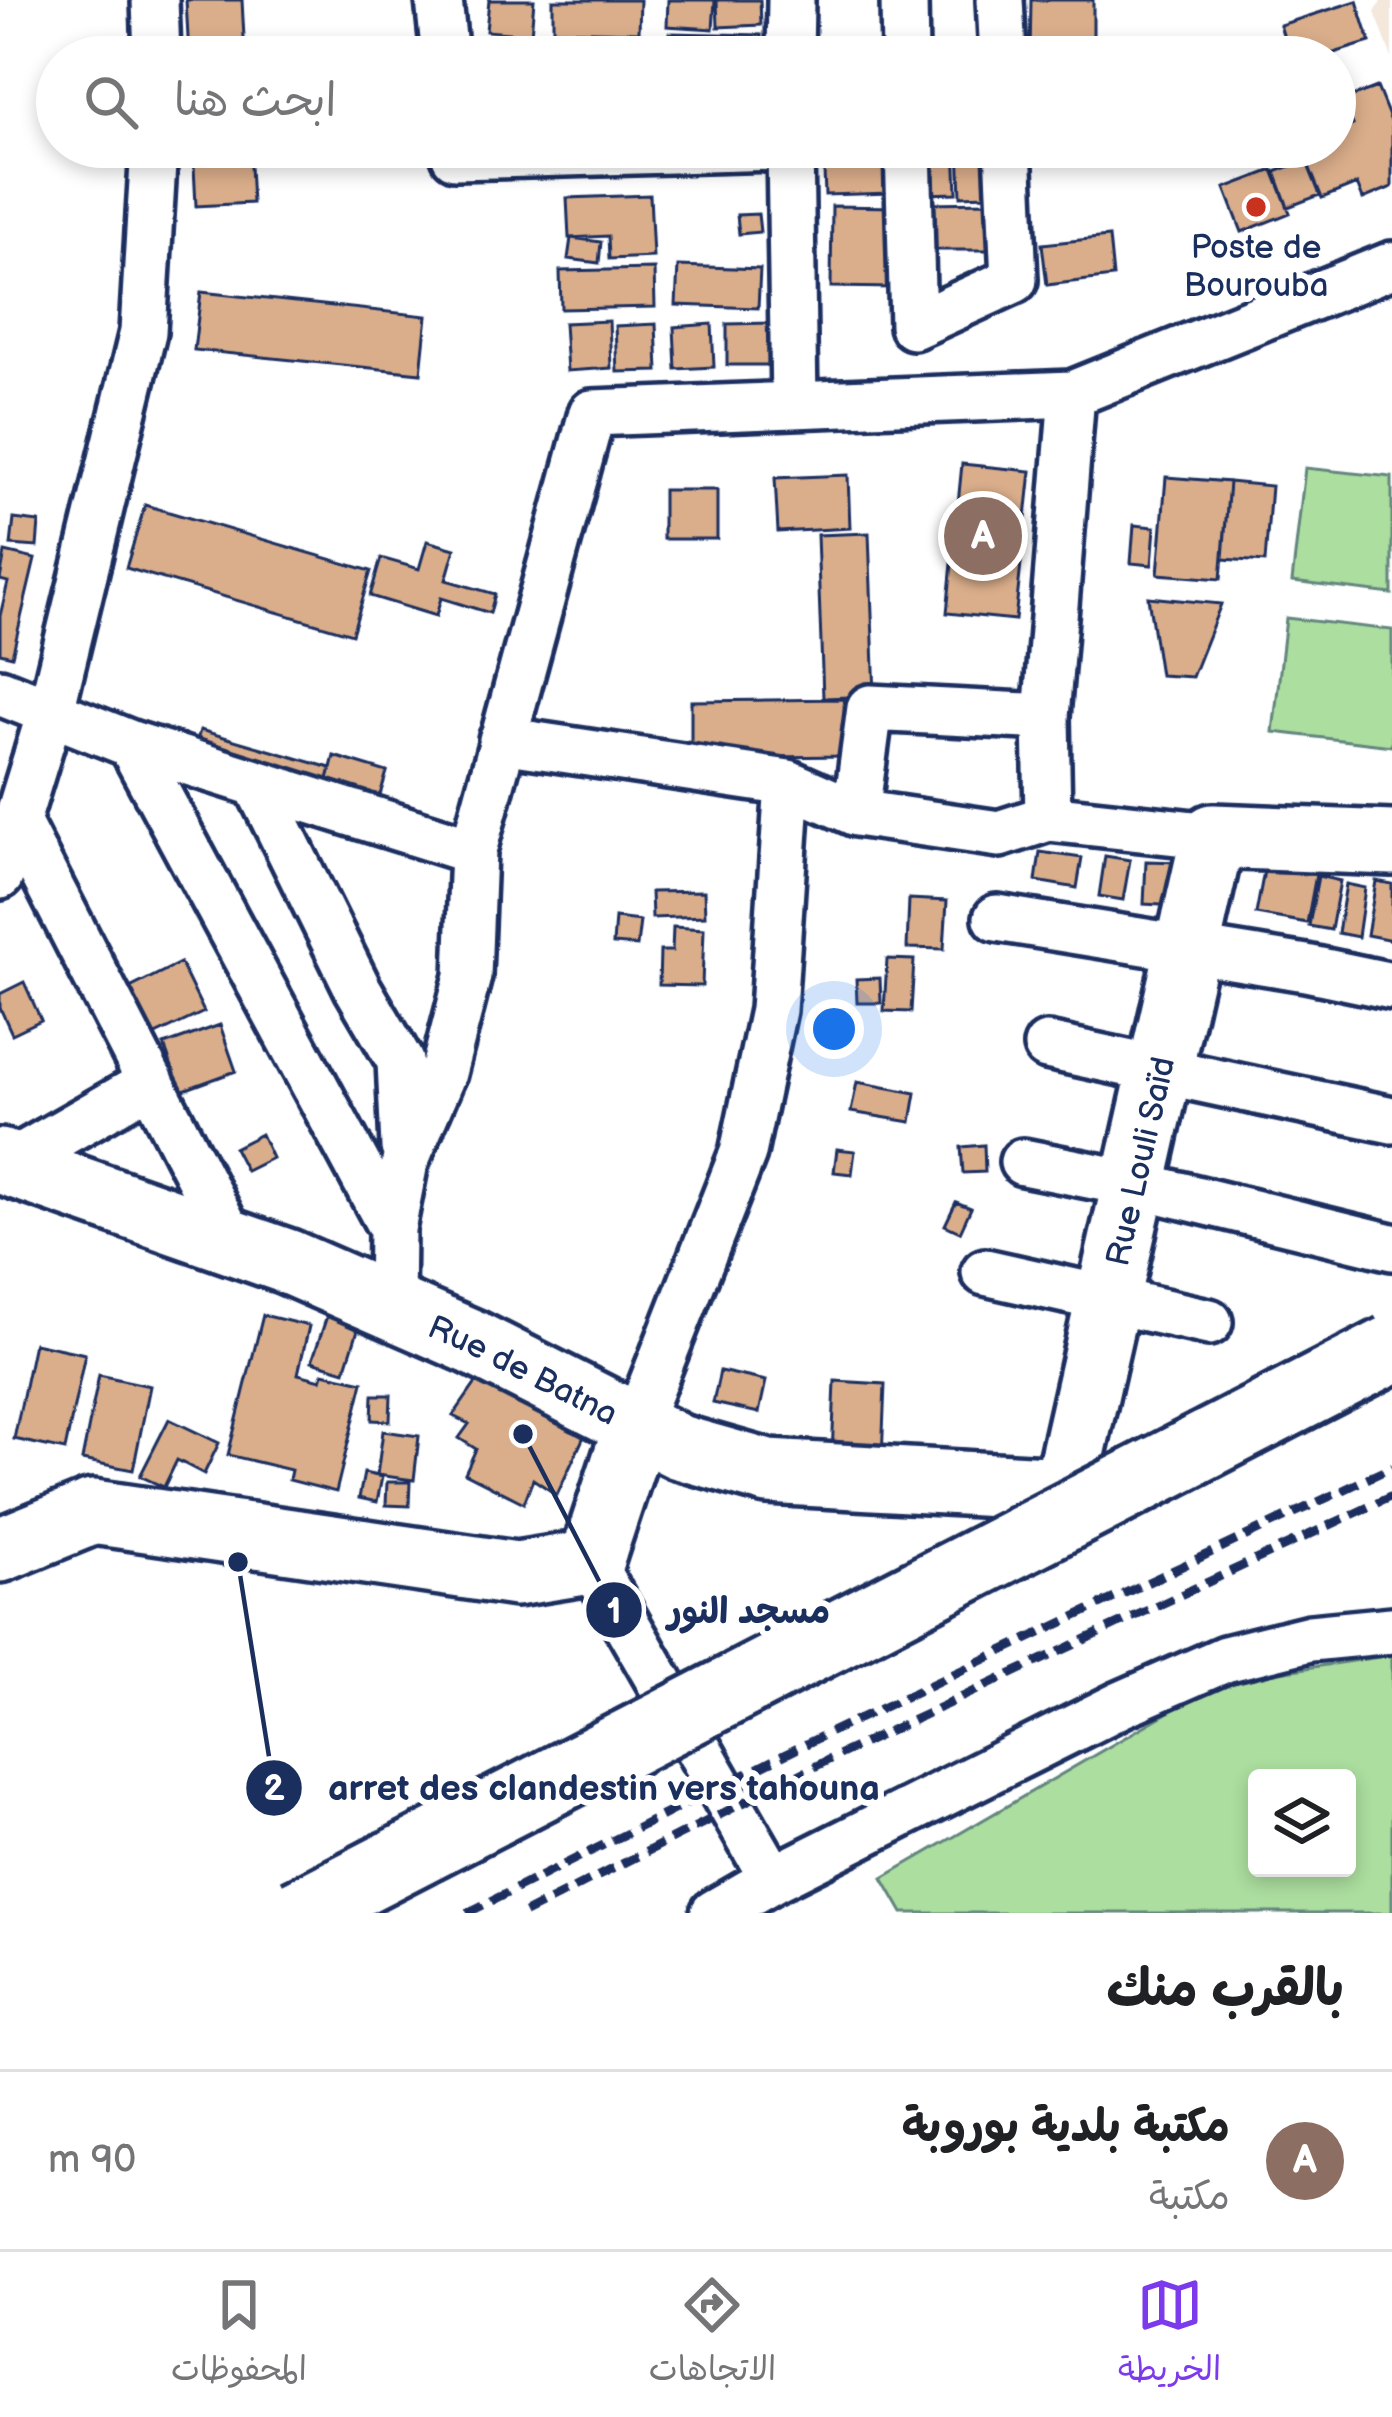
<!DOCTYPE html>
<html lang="ar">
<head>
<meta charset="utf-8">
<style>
  body { margin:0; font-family:"Balsamiq Sans","Playpen Sans Arabic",sans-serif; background:#f2f2f2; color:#202124; direction:rtl }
  .controls { position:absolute; right:36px; bottom:36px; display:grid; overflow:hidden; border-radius:12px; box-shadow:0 6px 18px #0003 }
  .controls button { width:108px; height:108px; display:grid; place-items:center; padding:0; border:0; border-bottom:3px solid #e0e0e0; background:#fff; color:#202124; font:60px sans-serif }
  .you { position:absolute; left:834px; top:1029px; width:42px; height:42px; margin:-30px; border:9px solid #fff; border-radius:50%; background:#1a73e8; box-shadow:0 0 0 18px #1a73e833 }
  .badge { display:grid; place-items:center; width:78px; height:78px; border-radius:50%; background:#7c3aed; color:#fff; font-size:39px; font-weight:700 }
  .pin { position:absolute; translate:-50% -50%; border:6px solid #fff; box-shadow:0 3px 12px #0006 }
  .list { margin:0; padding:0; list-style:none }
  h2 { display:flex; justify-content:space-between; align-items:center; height:156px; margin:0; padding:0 48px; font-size:51px }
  h2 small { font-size:39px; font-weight:400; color:#757577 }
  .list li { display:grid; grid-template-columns:78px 1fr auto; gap:36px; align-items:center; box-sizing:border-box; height:180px; padding:0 48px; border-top:3px solid #e0e0e0 }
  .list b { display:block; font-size:45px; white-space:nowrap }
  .list p { margin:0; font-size:39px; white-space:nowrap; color:#757577 }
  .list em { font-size:39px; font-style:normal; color:#757577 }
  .icon { flex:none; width:66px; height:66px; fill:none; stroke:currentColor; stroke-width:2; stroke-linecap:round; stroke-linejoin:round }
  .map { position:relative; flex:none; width:1392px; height:1913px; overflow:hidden; direction:ltr }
  .search { position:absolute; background:#fff; box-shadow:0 6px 18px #0003; left:36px; right:36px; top:36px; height:132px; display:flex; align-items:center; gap:30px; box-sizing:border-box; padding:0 42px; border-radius:66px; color:#757577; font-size:45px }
  .sheet { height:336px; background:#fff }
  nav { display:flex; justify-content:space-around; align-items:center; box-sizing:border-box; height:168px; border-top:3px solid #e0e0e0; background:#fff; font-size:33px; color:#757577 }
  nav a { display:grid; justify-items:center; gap:6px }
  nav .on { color:#7c3aed }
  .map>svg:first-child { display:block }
  .built { fill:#f4e7dc }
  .green { fill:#acde9f; stroke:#64867e; stroke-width:3; fill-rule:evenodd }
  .building { fill:#daae8b; stroke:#1b2f5e; stroke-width:3 }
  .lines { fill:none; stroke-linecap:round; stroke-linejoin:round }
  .street-casing { stroke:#1b2f5e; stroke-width:54 }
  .secondary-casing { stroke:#1b2f5e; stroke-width:72 }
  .street { stroke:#fff; stroke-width:45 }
  .secondary { stroke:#fff; stroke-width:63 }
  .rail { stroke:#1b2f5e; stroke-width:9; stroke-dasharray:18 9; stroke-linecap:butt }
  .primary-bridge-casing { stroke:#1b2f5e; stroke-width:75; stroke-linecap:butt }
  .primary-bridge { stroke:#fff; stroke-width:66 }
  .poi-dot { fill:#c8321e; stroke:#fff; stroke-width:4.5 }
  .labels { text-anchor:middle; stroke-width:12; stroke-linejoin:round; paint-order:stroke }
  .poi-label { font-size:33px; fill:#1b2f5e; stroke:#fff }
  .street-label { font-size:33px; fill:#1b2f5e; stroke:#fff }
  .leader { fill:none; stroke:#1b2f5e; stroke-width:4.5 }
  .callout-dot { fill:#1b2f5e; stroke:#fff; stroke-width:4.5 }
  .mark-label { font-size:36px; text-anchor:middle; font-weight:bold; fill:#fff }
  .callout-label { font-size:36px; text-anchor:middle; font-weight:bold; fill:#1b2f5e; stroke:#fff; stroke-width:12; stroke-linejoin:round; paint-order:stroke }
</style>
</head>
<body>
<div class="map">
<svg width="1392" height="1913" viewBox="0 0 1392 1913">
  <rect width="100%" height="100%" fill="#fff"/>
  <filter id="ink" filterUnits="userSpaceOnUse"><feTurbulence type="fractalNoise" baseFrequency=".00833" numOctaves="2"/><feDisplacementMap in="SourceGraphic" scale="24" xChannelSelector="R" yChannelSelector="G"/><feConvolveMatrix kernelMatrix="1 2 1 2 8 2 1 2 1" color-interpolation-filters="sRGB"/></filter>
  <g filter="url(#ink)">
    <!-- built -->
    <path class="built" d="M1382,0H1392V58L1375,12Z"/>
    <!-- green -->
    <path class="green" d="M1305,468L1392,477V594L1292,582Z
      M1286,618L1392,630V746L1273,732Z
      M1392,1655V1913H903L883,1878L1184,1703L1247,1677ZM1347,1778V1868H1257V1778Z"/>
    <!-- building -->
    <path class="building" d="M186,0H242L245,57H189Z
      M489,0H534L531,35L486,31Z
      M553,0H640L639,32L553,30Z
      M668,0H715L713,29L667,26Z
      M717,0H760L761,25L718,27Z
      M1031,0H1093V57H1030Z
      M1357,1L1370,42L1321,57H1290L1280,25Z
      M669,33L761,35L760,57H669Z
      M644,41L645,57H612V43Z
      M976,44V57H918V46Z
      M486,45L538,46V57H486Z
      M595,49V57H561L560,50Z
      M1377,87L1392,124V187L1363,199L1357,184L1322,198L1301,147H1335V132L1353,125L1343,100Z
      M193,147H249L252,203L196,206Z
      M823,147H891L892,193L825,195Z
      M922,147H955L957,193L924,194Z
      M959,147H986L988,195L961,196Z
      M1306,160L1320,195L1288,207L1275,172Z
      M1273,170L1290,213L1242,232L1225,188Z
      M650,195L653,257L609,259L608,236L569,238L567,198Z
      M991,202V250H928L927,203Z
      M832,206L897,207L895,288L831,287Z
      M758,214L760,232L739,234L737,215Z
      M1109,237L1113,277L1047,285L1042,244Z
      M571,238L601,242L599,263L568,259Z
      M678,266L760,269L758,308L676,305Z
      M654,269L655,307L561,309L560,271Z
      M201,292L427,316L421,373L194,350Z
      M609,321L611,368L567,371L564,323Z
      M771,323V365H727V324Z
      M656,324L658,371L617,372L615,326Z
      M712,324L714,367L676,369L674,327Z
      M962,464L1031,471L1015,620L947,613Z
      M848,475L850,528L778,532L775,478Z
      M1166,477L1229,482L1221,579L1158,574Z
      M1229,482L1271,486L1265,562L1223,559Z
      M663,490H717V539H663Z
      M145,505L371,571L352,634L126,568Z
      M14,519L39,522L37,547L11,545Z
      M1134,525L1155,527L1152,565L1131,563Z
      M869,533L875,696L823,698L817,535Z
      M427,541L455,549L446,580L495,594L490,613L441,598L436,616L370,596L381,558L419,569Z
      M5,552L35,559L12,656L0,653V616L8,582L0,580Z
      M1148,597L1221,604L1192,677L1160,675Z
      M844,699L845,756L691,758V701Z
      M200,730L331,768L327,783L196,744Z
      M334,756L387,772L379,798L327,783Z
      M1040,852L1082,858L1077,888L1036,881Z
      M1105,856L1130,860L1123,900L1099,896Z
      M1266,860L1317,869L1307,923L1256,914Z
      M1146,861L1180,862L1178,906L1144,904Z
      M1318,876L1340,881L1331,930L1309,926Z
      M1376,881L1392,884V940L1367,935Z
      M1346,884L1365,888L1358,937L1338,933Z
      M704,891L705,916L652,918L651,892Z
      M909,899L947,901L944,949L907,948Z
      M615,918L640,921L637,946L613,944Z
      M673,927L704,929L702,986L659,985L660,951H672Z
      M887,959L914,960L911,1012L884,1011Z
      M180,963L204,1012L151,1037L128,989Z
      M880,978L881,1003H857L856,979Z
      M24,982L41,1020L12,1034L0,1008V994Z
      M220,1025L236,1071L181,1091L164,1045Z
      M857,1082L916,1093L911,1122L851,1112Z
      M261,1134L272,1158L246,1171L234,1148Z
      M984,1145L985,1172L963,1173L961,1147Z
      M837,1149L855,1151L852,1174L834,1172Z
      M956,1202L971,1208L960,1232L945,1225Z
      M330,1307L362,1317L345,1371L312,1361Z
      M263,1315L309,1326L298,1374L321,1380L323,1373L363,1382L336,1492L289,1480L291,1470L228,1455Z
      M34,1343L85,1354L65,1450L14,1439Z
      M720,1371L766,1381L759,1413L713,1403Z
      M483,1373L587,1430L557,1495L533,1479L524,1503L465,1473L476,1449L459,1438L469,1424L453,1416Z
      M99,1375L150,1386L133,1470L82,1460Z
      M835,1381L885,1384L882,1459L832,1457Z
      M373,1395H391L390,1421L372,1420Z
      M169,1419L219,1443L204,1474L177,1460L164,1487L140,1476Z
      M383,1431L419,1436L414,1480L377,1475Z
      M364,1473L382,1477L377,1502L359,1498Z
      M387,1482H410L409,1506L386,1505Z"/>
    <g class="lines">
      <!-- street casing -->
      <g class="street-casing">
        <path id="street" d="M155,0L157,57
          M439,0L445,57
          M904,0L905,57
          M1000,0L1003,57
          M790,57L791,0
          M454,147L455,156L781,147
          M790,147L794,403
          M908,147L913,326L1014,280L1008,147
          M1072,394L1046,717L1048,818L1213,836
          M0,692L131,744L473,851
          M502,740L788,783L856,813L999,834L1048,818
          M131,744L392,1229
          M257,784L358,989L400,1061L404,1147
          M856,813L870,708L1046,717
          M18,824L234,1245
          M0,876L51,710L143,332L154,147
          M997,918L1306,968L1392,986
          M1047,1046L1392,1120
          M1023,1162L1134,1184L1392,1247
          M8,1164L151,1082
          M985,1272L1209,1322
          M391,1307L392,1229L405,1162L443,1073L468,976L473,851L592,413L1072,394L1392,265
          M636,1425L743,1153L773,1010L788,783
          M591,1562L773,1879
          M714,1913L773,1879L1120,1705L1225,1659L1310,1638L1392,1630"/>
      </g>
      <!-- secondary casing -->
      <g class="secondary-casing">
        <g id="secondary">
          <path id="s1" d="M0,1161L286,1261L472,1342L679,1447L768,1472L1065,1489L1213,836L1392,843"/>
          <path d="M0,1550L93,1512L516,1574L591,1562L636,1425"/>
        </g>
      </g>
      <!-- street -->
      <use href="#street" class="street"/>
      <!-- secondary -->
      <use href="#secondary" class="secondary"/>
      <!-- rail -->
      <path class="rail" d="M467,1913L818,1738L1392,1467
        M525,1913L834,1757L1392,1496"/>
      <!-- primary-bridge casing -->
      <g class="primary-bridge-casing">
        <path id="primary-bridge" d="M298,1913L1392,1349"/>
      </g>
      <!-- primary-bridge -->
      <use href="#primary-bridge" class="primary-bridge"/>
    </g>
  </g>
  <!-- markers -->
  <circle class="poi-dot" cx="1256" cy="207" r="12"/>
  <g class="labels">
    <!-- poi labels -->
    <g class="poi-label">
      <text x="1256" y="258">Poste de<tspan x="1256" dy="38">Bourouba</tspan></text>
    </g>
    <!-- street labels -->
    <g class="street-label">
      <text dy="12" stroke="none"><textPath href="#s1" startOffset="1464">Rue Louli Saïd</textPath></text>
      <text dy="12" stroke="none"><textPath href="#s1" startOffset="564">Rue de Batna</textPath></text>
    </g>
  </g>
  <!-- callouts -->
  <path class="leader" d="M523 1434L614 1610M238 1562L274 1788"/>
  <g class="callout-dot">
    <circle cx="523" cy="1434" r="12"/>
    <circle cx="238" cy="1562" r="12"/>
    <circle cx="614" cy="1610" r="30"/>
    <circle cx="274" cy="1788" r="30"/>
  </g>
  <g class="mark-label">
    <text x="614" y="1623">1</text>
    <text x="274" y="1800">2</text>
  </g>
  <g class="callout-label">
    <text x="749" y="1623">مسجد النور</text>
    <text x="604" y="1800">arret des clandestin vers tahouna</text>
  </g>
</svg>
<div class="controls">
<button><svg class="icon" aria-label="layers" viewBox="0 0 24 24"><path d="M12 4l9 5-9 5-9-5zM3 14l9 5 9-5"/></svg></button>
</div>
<div class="you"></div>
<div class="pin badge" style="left:983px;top:536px;background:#8d6e63">A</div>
<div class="search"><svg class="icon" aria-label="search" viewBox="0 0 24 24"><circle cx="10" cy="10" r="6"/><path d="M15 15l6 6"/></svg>ابحث هنا</div>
</div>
<section class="sheet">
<h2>بالقرب منك<small></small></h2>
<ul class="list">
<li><span class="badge" style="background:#8d6e63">A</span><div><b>مكتبة بلدية بوروبة</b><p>مكتبة</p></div><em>90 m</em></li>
</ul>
</section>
<nav>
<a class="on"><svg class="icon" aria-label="map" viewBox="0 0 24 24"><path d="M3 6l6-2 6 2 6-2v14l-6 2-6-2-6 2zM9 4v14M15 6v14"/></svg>الخريطة</a>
<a><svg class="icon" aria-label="directions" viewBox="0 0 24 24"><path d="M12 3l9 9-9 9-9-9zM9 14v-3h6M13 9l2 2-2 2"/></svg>الاتجاهات</a>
<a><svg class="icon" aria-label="saved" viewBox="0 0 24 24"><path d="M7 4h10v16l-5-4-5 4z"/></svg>المحفوظات</a>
</nav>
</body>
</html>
